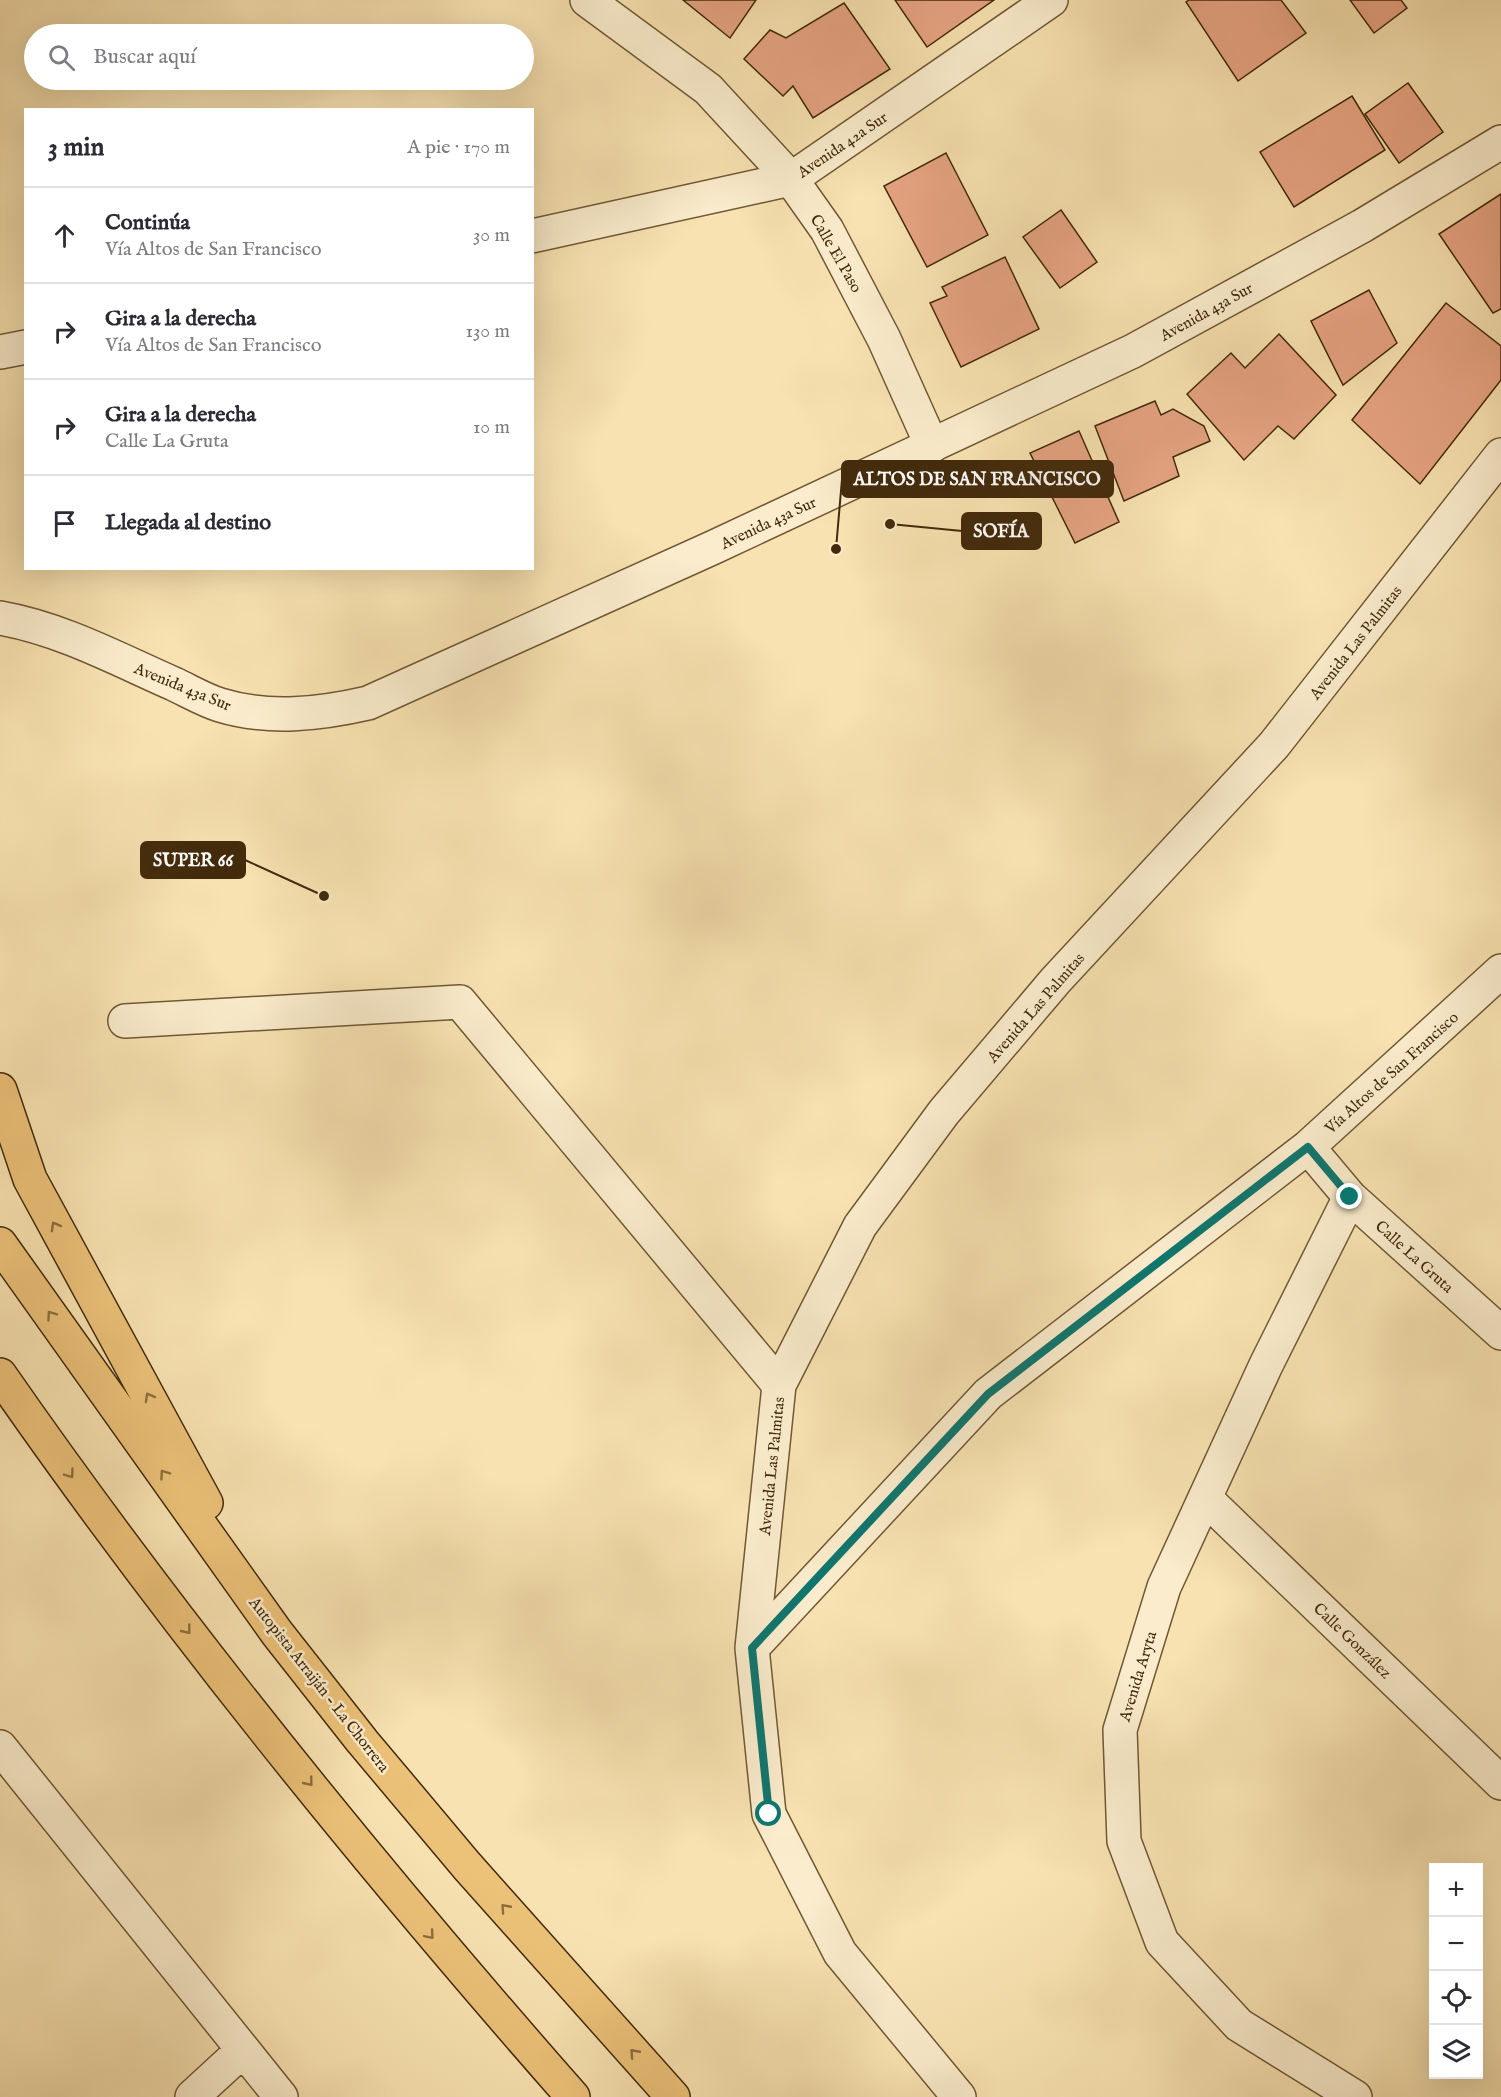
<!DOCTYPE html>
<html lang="es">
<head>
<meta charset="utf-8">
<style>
  body { margin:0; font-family:"IM FELL English",serif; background:#f7f7f7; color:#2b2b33 }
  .controls { position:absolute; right:18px; bottom:18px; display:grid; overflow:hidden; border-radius:0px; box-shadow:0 6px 24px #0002 }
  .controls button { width:54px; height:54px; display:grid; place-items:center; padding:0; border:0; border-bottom:2px solid #e1e1e2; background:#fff; color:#2b2b33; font:30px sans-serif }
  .stop { position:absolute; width:18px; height:18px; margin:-14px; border:4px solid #0f766e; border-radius:50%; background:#fff }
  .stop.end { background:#0f766e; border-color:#fff; box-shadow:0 2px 6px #0008 }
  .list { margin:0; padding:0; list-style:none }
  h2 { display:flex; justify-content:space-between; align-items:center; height:78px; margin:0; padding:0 24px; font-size:26px }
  h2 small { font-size:20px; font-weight:400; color:#7c7c81 }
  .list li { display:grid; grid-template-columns:39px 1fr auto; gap:18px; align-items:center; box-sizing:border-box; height:96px; padding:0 24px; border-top:2px solid #e1e1e2 }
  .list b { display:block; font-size:22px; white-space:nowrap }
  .list p { margin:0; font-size:20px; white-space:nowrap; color:#7c7c81 }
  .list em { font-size:20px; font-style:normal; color:#7c7c81 }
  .icon { flex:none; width:33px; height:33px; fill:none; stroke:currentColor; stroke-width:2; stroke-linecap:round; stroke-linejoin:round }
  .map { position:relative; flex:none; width:1501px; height:2097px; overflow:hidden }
  .search { position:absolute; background:#fff; box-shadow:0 6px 24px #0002; left:24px; top:24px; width:510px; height:66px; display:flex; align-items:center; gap:15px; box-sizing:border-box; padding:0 21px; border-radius:33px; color:#7c7c81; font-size:22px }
  .panel { position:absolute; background:#fff; box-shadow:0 6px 24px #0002; left:24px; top:108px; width:510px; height:462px; border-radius:0px }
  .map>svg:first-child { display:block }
  .building { fill:#e6a382; stroke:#422a0b; stroke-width:1.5 }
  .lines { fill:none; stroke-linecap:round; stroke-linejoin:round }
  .minor-casing { stroke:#705834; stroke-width:36 }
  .tertiary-casing { stroke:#705834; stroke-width:36 }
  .motorway-casing { stroke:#422a0b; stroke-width:36 }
  .minor { stroke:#faeccc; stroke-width:33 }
  .tertiary { stroke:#faeccc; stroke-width:33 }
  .motorway { stroke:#ecc178; stroke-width:33 }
  .oneway { stroke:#8e6e3c }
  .route { stroke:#0f766e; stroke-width:8 }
  .labels { text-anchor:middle; stroke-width:5; stroke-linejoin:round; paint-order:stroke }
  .street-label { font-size:16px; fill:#422a0b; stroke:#faeccc }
  .leader { fill:none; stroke:#422a0b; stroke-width:2 }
  .callout-dot { fill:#422a0b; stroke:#faeccc; stroke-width:2 }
  .callout { fill:#422a0b; stroke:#422a0b; stroke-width:2 }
  .callout-label { font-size:18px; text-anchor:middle; font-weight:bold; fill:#fff }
</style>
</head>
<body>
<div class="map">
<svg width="1501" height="2097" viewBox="0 0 1501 2097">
  <rect width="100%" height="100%" fill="#f8e2b1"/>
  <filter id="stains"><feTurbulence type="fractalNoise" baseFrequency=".00333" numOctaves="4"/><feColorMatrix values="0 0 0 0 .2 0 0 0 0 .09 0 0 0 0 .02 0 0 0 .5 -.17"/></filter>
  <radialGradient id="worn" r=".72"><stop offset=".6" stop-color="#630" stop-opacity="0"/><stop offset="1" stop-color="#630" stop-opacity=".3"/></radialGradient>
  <!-- building -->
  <path class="building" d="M683,0H756L730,38Z
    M895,0H994L927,47Z
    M1189,0H1281L1306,33L1238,81L1186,2Z
    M1350,0H1401L1407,8L1374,33Z
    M844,3L890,69L813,118L793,86L783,96L744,59L770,30L786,38Z
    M1408,83L1443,132L1399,163L1365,114Z
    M1352,96L1385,150L1294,207L1260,152Z
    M946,153L988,235L927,267L884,186Z
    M1501,194V309L1493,313L1439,234Z
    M1061,210L1097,262L1060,288L1023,237Z
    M1005,257L1039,329L961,367L930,303L947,296L942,287Z
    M1369,290L1397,343L1343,385L1311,321Z
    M1446,303L1501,346V380L1420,484L1352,420Z
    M1279,334L1336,395L1294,439L1278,426L1244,460L1187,394L1231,353L1245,368Z
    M1155,401L1161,415L1173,409L1204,426L1210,441L1173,457L1179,476L1124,501L1095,426Z
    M1079,431L1119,522L1075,543L1030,453Z"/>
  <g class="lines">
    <!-- minor casing -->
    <g class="minor-casing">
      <path id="minor" d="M587,0L708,89L791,179L827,230L884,339L932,446
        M532,236L791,179L1051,0
        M0,352L26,347
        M125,1021L460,1002L779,1385
        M1308,1147L1350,1197L1501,1333
        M1350,1197L1266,1365L1164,1587L1120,1730L1124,1841L1162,1942L1239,2025L1355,2097
        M1205,1498L1501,1783
        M752,1648L779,1385L860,1226L944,1112L1056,980L1274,745L1501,455
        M0,1747L281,2097
        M192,2097L243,2050
        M959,2097L840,1953L769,1814L752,1648L988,1394L1308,1147L1501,971"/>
    </g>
    <!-- tertiary casing -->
    <g class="tertiary-casing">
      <path id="tertiary" d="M0,618C62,629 117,659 174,684C189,691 204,700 220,705C269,720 320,714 368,703L712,548L1133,351L1362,226L1501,142"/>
    </g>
    <!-- motorway casing -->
    <g class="motorway-casing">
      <path id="motorway" d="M0,1090L30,1179L206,1503
        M0,1244L277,1633L362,1741L467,1866L673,2097
        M0,1375C175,1627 370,1866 573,2097"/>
    </g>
    <!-- minor -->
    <use href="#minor" class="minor"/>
    <!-- tertiary -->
    <use href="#tertiary" class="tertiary"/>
    <!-- motorway -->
    <use href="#motorway" class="motorway"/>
  </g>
  <!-- one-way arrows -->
  <defs><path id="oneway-chevron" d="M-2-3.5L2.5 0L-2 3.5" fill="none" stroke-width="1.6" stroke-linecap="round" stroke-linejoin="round" transform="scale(1.5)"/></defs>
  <g class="oneway">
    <use href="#oneway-chevron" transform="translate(55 1226) rotate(-119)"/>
    <use href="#oneway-chevron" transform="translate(51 1315) rotate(-125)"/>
    <use href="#oneway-chevron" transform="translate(149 1397) rotate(-119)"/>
    <use href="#oneway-chevron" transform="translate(70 1474) rotate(54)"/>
    <use href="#oneway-chevron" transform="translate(164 1474) rotate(-125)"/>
    <use href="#oneway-chevron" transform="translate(187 1630) rotate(51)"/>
    <use href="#oneway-chevron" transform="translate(309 1782) rotate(51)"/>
    <use href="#oneway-chevron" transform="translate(505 1908) rotate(-132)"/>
    <use href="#oneway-chevron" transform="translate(430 1935) rotate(50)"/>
    <use href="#oneway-chevron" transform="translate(634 2053) rotate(-132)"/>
  </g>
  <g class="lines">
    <!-- route -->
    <path class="route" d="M769,1814L752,1648L988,1394L1308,1147L1350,1197"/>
  </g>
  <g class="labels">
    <!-- street labels -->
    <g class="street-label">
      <text transform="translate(842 144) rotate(-34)" y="6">Avenida 42a Sur</text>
      <text transform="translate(837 253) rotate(60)" y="6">Calle El Paso</text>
      <text transform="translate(1206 311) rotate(-29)" y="6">Avenida 43a Sur</text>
      <text transform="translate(768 522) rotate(-25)" y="6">Avenida 43a Sur</text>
      <text transform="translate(1355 642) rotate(-52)" y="6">Avenida Las Palmitas</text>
      <text transform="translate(183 686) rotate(22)" y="6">Avenida 43a Sur</text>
      <text transform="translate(1035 1007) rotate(-49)" y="6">Avenida Las Palmitas</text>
      <text transform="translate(1391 1072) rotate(-42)" y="6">Vía Altos de San Francisco</text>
      <text transform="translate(1415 1256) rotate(42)" y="6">Calle La Gruta</text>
      <text transform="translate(771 1466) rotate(-84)" y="6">Avenida Las Palmitas</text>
      <text transform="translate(1353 1640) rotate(44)" y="6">Calle González</text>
      <text transform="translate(1137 1676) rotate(-73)" y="6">Avenida Aryta</text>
      <text transform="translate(320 1684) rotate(52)" y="6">Autopista Arraiján - La Chorrera</text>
    </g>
  </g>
  <!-- callouts -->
  <path class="leader" d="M836 549L842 479M890 524L962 531M324 896L245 860"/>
  <g class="callout-dot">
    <circle cx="836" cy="549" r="6"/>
    <circle cx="890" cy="524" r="6"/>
    <circle cx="324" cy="896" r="6"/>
  </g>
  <g class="callout">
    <rect x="842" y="461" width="271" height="36" rx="6"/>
    <rect x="962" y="513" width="79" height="36" rx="6"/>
    <rect x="141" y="842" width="104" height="36" rx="6"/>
  </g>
  <g class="callout-label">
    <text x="977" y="485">ALTOS DE SAN FRANCISCO</text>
    <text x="1001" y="537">SOFÍA</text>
    <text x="193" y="866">SUPER 66</text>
  </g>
  <rect width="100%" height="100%" filter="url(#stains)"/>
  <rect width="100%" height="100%" fill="url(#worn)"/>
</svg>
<div class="controls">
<button>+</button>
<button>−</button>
<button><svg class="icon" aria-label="locate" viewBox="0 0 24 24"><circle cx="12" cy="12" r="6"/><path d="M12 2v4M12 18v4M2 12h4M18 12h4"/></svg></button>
<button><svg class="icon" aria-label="layers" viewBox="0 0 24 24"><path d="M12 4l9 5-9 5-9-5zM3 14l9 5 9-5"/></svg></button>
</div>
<div class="stop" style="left:769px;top:1814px"></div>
<div class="stop end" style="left:1350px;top:1197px"></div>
<div class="search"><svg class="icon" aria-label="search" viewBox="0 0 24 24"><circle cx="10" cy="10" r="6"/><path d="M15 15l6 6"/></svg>Buscar aquí</div>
<section class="panel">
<h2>3 min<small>A pie · 170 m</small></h2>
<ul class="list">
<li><svg class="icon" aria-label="ahead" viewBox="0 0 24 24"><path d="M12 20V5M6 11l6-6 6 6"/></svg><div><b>Continúa</b><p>Vía Altos de San Francisco</p></div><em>30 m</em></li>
<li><svg class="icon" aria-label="right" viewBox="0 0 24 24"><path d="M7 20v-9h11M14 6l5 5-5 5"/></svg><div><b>Gira a la derecha</b><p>Vía Altos de San Francisco</p></div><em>130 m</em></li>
<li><svg class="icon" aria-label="right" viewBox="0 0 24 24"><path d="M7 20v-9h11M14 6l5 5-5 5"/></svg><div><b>Gira a la derecha</b><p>Calle La Gruta</p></div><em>10 m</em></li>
<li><svg class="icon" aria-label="arrive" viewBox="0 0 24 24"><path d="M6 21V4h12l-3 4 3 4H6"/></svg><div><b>Llegada al destino</b></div></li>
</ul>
</section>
</div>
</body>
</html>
